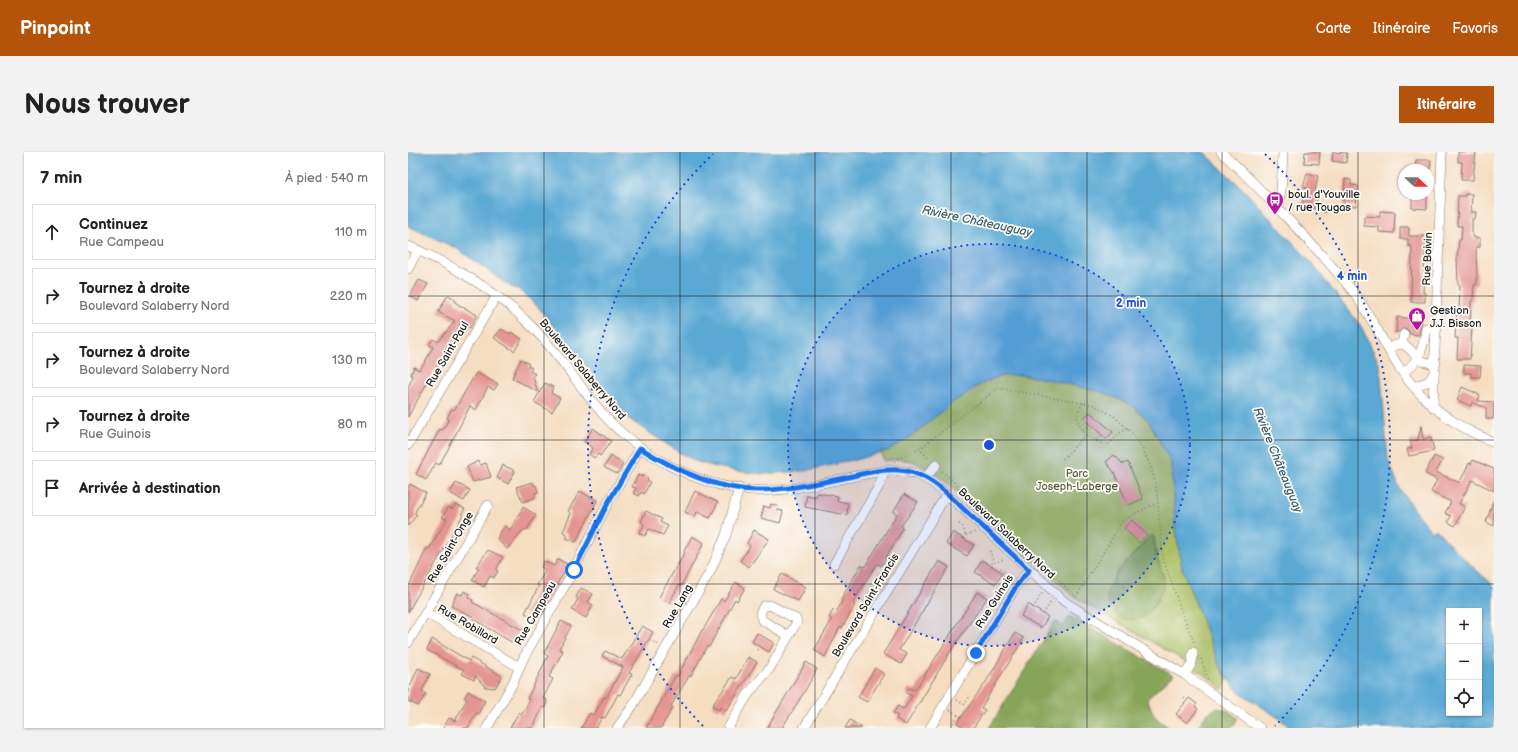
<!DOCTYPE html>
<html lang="fr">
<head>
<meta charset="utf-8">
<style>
  body { margin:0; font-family:"Balsamiq Sans",sans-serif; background:#f2f2f2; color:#222 }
  .controls { position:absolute; right:12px; bottom:12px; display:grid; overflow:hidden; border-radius:0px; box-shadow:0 1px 3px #0004 }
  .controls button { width:36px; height:36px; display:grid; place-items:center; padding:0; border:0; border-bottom:1px solid #e0e0e0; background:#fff; color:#222; font:20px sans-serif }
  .compass { position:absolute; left:990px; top:12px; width:36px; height:36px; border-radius:50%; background:#fff; box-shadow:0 1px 3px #0004; rotate:112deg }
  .stop { position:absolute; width:12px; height:12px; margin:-9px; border:3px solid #1a73e8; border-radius:50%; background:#fff }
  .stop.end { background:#1a73e8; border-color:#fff; box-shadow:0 1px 4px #0008 }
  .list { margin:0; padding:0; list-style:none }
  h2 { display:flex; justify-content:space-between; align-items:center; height:52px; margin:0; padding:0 16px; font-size:17px }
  h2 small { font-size:13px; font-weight:400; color:#767676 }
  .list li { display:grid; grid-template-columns:26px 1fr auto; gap:12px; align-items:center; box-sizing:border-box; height:56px; margin:0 8px 8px; padding:0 8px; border:1px solid #e0e0e0; border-radius:0px }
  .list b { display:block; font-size:15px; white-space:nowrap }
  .list p { margin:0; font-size:13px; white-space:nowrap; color:#767676 }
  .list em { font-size:13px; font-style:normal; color:#767676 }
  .icon { flex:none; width:22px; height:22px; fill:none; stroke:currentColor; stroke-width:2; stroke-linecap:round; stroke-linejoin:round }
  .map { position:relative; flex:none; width:1086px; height:576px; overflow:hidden; border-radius:0px }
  header { display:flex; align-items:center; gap:24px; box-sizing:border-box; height:56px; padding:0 20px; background:#b45309; color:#fff }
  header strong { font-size:19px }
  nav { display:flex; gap:22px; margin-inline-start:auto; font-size:14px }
  .intro { display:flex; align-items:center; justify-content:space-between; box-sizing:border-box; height:96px; padding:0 24px }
  h1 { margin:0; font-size:28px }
  .button { padding:10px 18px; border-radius:0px; background:#b45309; color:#fff; font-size:14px; font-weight:700 }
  main { display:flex; gap:24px; padding:0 24px }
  aside { flex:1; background:#fff; border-radius:0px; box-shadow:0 1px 3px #0004 }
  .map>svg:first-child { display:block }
  .green { fill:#aabe63; stroke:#636d40 }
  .forest { fill:#87a559; stroke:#52603a }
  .water { fill:#5aa8d4; stroke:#3b6278; fill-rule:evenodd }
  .building { fill:#e49492 }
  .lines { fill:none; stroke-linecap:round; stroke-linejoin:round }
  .minor-casing { stroke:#887c6f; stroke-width:10 }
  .path { stroke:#887c6f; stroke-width:1.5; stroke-dasharray:1 3; stroke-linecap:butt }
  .minor { stroke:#fff; stroke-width:9 }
  .route { stroke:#1a73e8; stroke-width:5 }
  .grid { fill:none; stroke:#1c1c1c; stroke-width:1; stroke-opacity:0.55 }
  .ring { fill:none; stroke:#1d4ed8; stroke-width:2; stroke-dasharray:2 4 }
  .labels { text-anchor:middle; stroke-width:3.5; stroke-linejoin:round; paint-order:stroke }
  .poi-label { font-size:11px; fill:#1c1c1c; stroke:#fdfcf7; text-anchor:start }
  .street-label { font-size:11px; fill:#1c1c1c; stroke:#fdfcf7 }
  .park-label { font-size:11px; fill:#555d38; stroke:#fdfcf7 }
  .water-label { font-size:12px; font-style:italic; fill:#385b6f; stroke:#fdfcf7 }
  .centre { fill:#1d4ed8; stroke:#fdfcf7; stroke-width:2 }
  .ring-label { font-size:12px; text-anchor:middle; font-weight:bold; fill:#1d4ed8; stroke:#fdfcf7; stroke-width:3.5; stroke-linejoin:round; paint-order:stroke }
</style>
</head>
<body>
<header>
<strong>Pinpoint</strong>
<nav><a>Carte</a><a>Itinéraire</a><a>Favoris</a></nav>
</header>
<div class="intro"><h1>Nous trouver</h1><a class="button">Itinéraire</a></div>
<main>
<aside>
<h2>7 min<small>À pied · 540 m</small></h2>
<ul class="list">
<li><svg class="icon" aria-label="ahead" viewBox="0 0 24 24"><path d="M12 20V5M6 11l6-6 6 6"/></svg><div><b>Continuez</b><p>Rue Campeau</p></div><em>110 m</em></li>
<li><svg class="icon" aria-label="right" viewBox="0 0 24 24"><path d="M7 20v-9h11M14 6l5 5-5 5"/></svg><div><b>Tournez à droite</b><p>Boulevard Salaberry Nord</p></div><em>220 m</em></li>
<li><svg class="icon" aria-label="right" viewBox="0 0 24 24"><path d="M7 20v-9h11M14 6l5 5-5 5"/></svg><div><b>Tournez à droite</b><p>Boulevard Salaberry Nord</p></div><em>130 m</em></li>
<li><svg class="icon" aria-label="right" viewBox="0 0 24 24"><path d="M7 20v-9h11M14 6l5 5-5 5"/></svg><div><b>Tournez à droite</b><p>Rue Guinois</p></div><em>80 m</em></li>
<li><svg class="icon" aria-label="arrive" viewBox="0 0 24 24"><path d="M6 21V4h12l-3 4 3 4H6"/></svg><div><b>Arrivée à destination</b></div></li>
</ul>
</aside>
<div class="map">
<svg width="1086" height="576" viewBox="0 0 1086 576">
  <rect width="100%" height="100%" fill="#fdfcf7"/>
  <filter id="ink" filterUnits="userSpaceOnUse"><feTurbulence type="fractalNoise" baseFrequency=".025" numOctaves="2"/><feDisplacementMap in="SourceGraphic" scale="8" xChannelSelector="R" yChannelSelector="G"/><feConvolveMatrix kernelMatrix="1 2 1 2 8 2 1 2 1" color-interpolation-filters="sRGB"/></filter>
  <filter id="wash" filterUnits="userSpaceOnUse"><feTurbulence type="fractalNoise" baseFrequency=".012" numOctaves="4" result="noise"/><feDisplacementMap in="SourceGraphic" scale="16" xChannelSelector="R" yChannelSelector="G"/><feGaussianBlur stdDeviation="0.9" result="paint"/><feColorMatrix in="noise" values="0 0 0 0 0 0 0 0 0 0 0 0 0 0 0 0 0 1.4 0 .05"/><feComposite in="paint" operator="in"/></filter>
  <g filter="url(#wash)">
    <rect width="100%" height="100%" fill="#f5ddc2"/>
    <!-- green -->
    <path class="green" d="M612,223L640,227L702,242L726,255L741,269L763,311L767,372L774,416L812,515L820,528L814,538L805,529L778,510L665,444L532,325L505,309L490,307L476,309L473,301C517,283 545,238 591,225C598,223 605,223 612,223Z"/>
    <!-- forest -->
    <path class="forest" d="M743,383L746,385L749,405L756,426V435L745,456L735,466L723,468L712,466L699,449V441L709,420Z
      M662,464L765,523L739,547L747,565L761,576H581L647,469L655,474Z
      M808,556L818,557L830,566L824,576H789L799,562Z"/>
    <!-- water -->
    <path class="water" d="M0,0H796L834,36L901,108L953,174L972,213L980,308L992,337L1009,362L1024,380L1028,377L1050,401L1086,434V576H882L872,567L830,539L812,515L774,416L767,372L763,311L741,269L726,255L714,248L690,239L640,227L612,223L591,224L568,235L544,251L500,287L481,298L447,308L431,310L429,312L395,319L354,322L328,319L300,313L287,309L269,299L221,267L130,155L110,137L103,135L48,96L0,74ZM1041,459H1071V561H1041Z"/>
    <g id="blocks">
      <!-- building -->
      <path class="building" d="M897,0H912L911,12L896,11Z
        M925,0L939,1L938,11L924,9Z
        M1050,0H1068L1065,28H1053L1054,10H1050Z
        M1008,8H1023L1022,18H1007Z
        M899,21L910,24L906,44L909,45L908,52L920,53L917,61L894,51L899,36L895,35Z
        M937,27L943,28V33L950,34L948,54L935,53Z
        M1057,42H1064L1063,60H1068L1067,67H1064V84H1066V86H1072V95H1068L1069,128L1068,133H1066L1065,149H1063L1062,175H1064L1062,207H1049L1050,186H1047L1049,157H1051L1052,133H1050L1049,106L1051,88H1053L1054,74H1049L1050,44H1057Z
        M1004,44H1019V57L1004,56Z
        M972,59L987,60L986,81L971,80V75L956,74V64L972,65Z
        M992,75H1001V84H1018L1015,141H1017V150H1003L1004,97L1003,94H1000V87H992Z
        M11,128L20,132L10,149L2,144Z
        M40,143L47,147V150L51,153L69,163L62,176L53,171L0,265V235L5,225L3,222L6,215L11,218L16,212L25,195L21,193L25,187L30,190L47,169L30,160Z
        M989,165L1014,168L1011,183L1002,182L1000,178L997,176L988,181Z
        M93,177L102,182L103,180L114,187L106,199L86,186Z
        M113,207L121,212L120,214L124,216L122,219L127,222L125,225L130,240L104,226Z
        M1056,213L1073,214L1072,225H1063V221H1056Z
        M68,221L90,232L86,238L80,235L68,258L62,254L39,299L31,313L28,311L18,328L8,322L32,277L35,278L41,267L39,266L43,258L47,257Z
        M137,231L145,235L143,241L152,246L144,260L126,250Z
        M1054,235L1072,243L1070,249L1086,250L1085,267H1078V256L1064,250L1063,254L1049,248Z
        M682,260L705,280L698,287L676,266Z
        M1013,274L1015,287L1023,285L1026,299L1001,304L999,297L1004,296L1002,289L1010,288Z
        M185,276L203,289L192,304L190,302L186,306L181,302L185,296L176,290Z
        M706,303L715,312L720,310L735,347L720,353L706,320L698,310Z
        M203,304L215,312L209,322L196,315Z
        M1026,304L1035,308L1028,320L1050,330H1052L1061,311L1063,312L1065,308L1086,317V339L1064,328L1051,352L1057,355L1047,374L1040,370L1043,364L1037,361L1043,350L1023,340L1029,328L1017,321Z
        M70,309L72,313L78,311L83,325L65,330L59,315Z
        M95,313L107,319L100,332L89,326Z
        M230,323L234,325L235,323L240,326L239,328L242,330L236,342L233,340L231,344L225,341L228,336L224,335Z
        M125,330L126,334L128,333L130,340L127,341L128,345L115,350L108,335Z
        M48,331L62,338L56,349L42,341Z
        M2,332L18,341L8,358L7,362L9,363L0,374V335Z
        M172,339L189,349L168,390L158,386L160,383L155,380L163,361L160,359Z
        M287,339L310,350L302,366L289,360L287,365L277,360Z
        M409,341L430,344L429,349L440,351L439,363L397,355L399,343L408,345Z
        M496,342L510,350L493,374L495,376L473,414L469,412L451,440L445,452L447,453L434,476L432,475L417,505L406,498L424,468L421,466L425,458L429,459L435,448L433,447L453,413L457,415L489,362L485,360Z
        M1085,350H1086V374L1078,370Z
        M48,352L57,357L53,362L55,363L0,460V436L19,396L21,397L39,367L34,365L41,355L44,357Z
        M363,352L370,354L369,358L375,359L372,371L353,366L356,354L362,356Z
        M115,355L128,363L119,378H115L99,397L89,387L91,384L90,383L97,374L102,378Z
        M238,359L254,367L252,370L260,374L255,383L241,377L237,384L231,381L236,373L233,370Z
        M724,368L739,383L731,391L716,376Z
        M346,378L361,387L341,415L332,409L342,394L339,391Z
        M545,380L566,393L559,404L538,392Z
        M284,384L296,391L273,434L271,433L261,451L251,445L277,400L276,399Z
        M80,398L95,405L88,418L90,419L86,426L82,424L76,435L64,428L71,416L68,415Z
        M150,407L161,413L137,451L140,452L134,462L129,459L126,465L117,461L131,434L129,433L138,418L133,415L136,409L146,414Z
        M574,408L595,421L587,432L567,420Z
        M531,409L541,415L491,498L499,502L493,512L475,502Z
        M374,422L398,435L390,449L365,437Z
        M328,430L337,436L329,449L327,447L301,495L299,494L283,524H281L263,554L265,555L253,576H238L268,523L270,524L294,478H295L313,447L316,449Z
        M173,436L185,442L180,450L185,453L178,466L164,458L170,447L168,445Z
        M56,439L62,442L61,446L65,448L64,450L118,480L110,494L65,467L66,465L43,454L49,441L54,443Z
        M569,440L579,446L544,497L498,573L488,567L490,564L485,561L490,554L495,557L497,556L504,544L498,541L501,536L506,538L508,537Z
        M620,452L640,465L633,476L613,464Z
        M153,469L163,474L151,497L155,499L141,525L145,527L135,546L139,548L138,555L134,556L125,576H102L111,560L114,562L122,548L119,547L140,504L136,501Z
        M234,474L245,480L221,521L224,522L212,543L210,542L197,566L194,565L188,576H173L182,561L186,563L196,545L198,546L215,515L194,504L197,499L214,507Z
        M349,481L366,491L361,500L344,490Z
        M607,481L616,486L573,556L577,558L565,576H556L549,571L578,530Z
        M24,487L61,509L63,506L94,524L87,536L77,535L68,524L66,528L54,522L56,518L19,498Z
        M340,505L349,510L318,559L312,555L311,558L304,554L324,525L328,527Z
        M398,510L409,517L398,537L374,576H359Z
        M10,516L22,522L14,539L18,542L10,554L0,549V539Z
        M467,516L476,522L459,550L450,545Z
        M60,539L77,549L70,562L68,561L60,576H35L41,566L47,569L59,547L56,546Z
        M781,546L789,552L787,554L790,557L779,571L768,562Z
        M442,568L454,576H437Z"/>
    </g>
  </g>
  <g filter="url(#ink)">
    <use href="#blocks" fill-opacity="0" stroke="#887c6f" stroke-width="1"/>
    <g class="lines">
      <!-- minor casing -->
      <g class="minor-casing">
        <path id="minor" d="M813,0C837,21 858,44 880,67C903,91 926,115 946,141C964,165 976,192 992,217C1015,251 1047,275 1086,290
          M869,55L873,40L875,0
          M0,94C39,110 87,138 117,168C146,195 168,230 194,261C230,302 288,334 343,338C389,342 438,323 483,318L507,321L525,331L550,352L657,450L777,523L852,576
          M0,117L10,98
          M994,192L996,182
          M980,197C1001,184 1000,201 1015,209C1019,211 1023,211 1028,211
          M995,221C1011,210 1016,195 1018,176L1029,177
          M1006,235L1021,229L1027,219
          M1025,255L1034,0
          M0,293L88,145
          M517,326L528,313
          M426,412L471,334L477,319
          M18,461L111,515
          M0,491L80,353
          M777,523L784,511L785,500
          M79,576L105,531L115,507L160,428L201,349L232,296
          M209,576L224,555L303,418L318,383L331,336
          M320,576L341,541L362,516L389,470L388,467L362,453L356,454L352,461L354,468L381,484
          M396,576L539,342
          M522,576L609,433L621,418"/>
      </g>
      <!-- path -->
      <path class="path" d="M675,251C673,255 669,260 669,265C669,279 689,293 701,292L713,280L720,277
        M675,278L682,271
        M688,288L694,283
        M511,296L521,307
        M655,307L679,281
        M486,309L514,295L590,236L686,253L707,265L726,283L735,298L743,316L748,333L755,407L776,466L787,492
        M534,319L668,445L715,368L744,353L749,352
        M551,372L555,375L557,382L555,386
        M556,387L559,383L567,380
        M582,399L585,409L583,413
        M584,414L587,410L594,408L597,410
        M593,416L598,421
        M625,456L635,440
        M635,462L643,450
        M242,488L251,493
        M350,498L352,495
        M793,507L800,528
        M776,546L779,548
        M549,548L559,554
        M556,553L562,544
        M542,558L553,565
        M545,571L550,563"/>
      <!-- minor -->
      <use href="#minor" class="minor"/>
    </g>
  </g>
  <g class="lines" filter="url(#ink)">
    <!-- route -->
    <path class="route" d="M166,418L201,349L232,296C266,317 309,339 351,338C378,338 405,332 431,327C455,322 482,313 506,321C528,328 547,349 563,364C583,382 602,400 621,418L609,433L568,501"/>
  </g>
  <!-- grid -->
  <path class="grid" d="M136,0V576M272,0V576M407,0V576M543,0V576M679,0V576M814,0V576M950,0V576M0,144H1086M0,288H1086M0,432H1086"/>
  <!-- distance rings -->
  <circle cx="581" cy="293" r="201" fill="#1d4ed8" fill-opacity=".12"/>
  <g class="ring">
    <circle cx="581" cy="293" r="201"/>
    <path d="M295 574A401 401 0 0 1 305 2M857 2A401 401 0 0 1 867 574"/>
  </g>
  <!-- icons -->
  <defs>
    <g id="bus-pin" transform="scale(0.9)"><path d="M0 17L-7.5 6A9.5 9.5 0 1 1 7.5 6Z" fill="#b5179e" stroke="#fdfcf7"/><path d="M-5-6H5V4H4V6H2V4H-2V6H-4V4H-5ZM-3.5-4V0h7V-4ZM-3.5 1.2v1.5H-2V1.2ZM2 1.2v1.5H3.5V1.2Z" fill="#fff"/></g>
    <g id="shop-pin" transform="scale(0.9)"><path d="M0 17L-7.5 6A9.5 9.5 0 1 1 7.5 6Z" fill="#b5179e" stroke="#fdfcf7"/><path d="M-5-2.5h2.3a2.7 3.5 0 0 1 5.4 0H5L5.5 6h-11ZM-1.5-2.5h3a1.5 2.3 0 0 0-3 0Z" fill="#fff"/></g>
  </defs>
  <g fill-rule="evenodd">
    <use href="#bus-pin" x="867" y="48"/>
    <use href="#shop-pin" x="1009" y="164"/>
  </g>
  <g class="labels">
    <!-- poi labels -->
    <g class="poi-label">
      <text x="880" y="46">boul. d'Youville<tspan x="880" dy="13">/ rue Tougas</tspan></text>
      <text x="1022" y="162">Gestion<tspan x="1022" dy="13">J.J. Bisson</tspan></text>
    </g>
    <!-- street labels -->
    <g class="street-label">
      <text transform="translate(1019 107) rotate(-88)" y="4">Rue Boivin</text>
      <text transform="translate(39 202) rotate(-60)" y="4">Rue Saint-Paul</text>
      <text transform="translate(175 217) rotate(50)" y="4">Boulevard Salaberry Nord</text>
      <text transform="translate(599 381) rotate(43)" y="4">Boulevard Salaberry Nord</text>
      <text transform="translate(42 395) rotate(-60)" y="4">Rue Saint-Onge</text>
      <text transform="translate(586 449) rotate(-58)" y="4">Rue Guinois</text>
      <text transform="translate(457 453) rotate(-59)" y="4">Boulevard Saint-Francis</text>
      <text transform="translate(269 454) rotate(-60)" y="4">Rue Lang</text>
      <text transform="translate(127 461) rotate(-60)" y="4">Rue Campeau</text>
      <text transform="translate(60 472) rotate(30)" y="4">Rue Robillard</text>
    </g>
    <!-- park labels -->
    <g class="park-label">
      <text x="669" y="325">Parc<tspan x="669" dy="13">Joseph-Laberge</tspan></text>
    </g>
    <!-- water labels -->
    <g class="water-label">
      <text transform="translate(569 69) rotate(12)" y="4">Rivière Châteauguay</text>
      <text transform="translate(870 308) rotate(68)" y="4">Rivière Châteauguay</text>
    </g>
  </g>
  <circle cx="581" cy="293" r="6" class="centre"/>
  <g class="ring-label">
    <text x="944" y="128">4 min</text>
    <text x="723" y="155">2 min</text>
  </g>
</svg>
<div class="controls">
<button>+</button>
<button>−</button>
<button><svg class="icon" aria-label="locate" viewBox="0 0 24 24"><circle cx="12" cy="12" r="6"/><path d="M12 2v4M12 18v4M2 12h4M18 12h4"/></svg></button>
</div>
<svg class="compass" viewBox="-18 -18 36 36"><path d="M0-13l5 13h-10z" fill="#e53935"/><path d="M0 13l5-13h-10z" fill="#767676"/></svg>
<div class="stop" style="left:166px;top:418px"></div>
<div class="stop end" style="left:568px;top:501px"></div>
</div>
</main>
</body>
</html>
